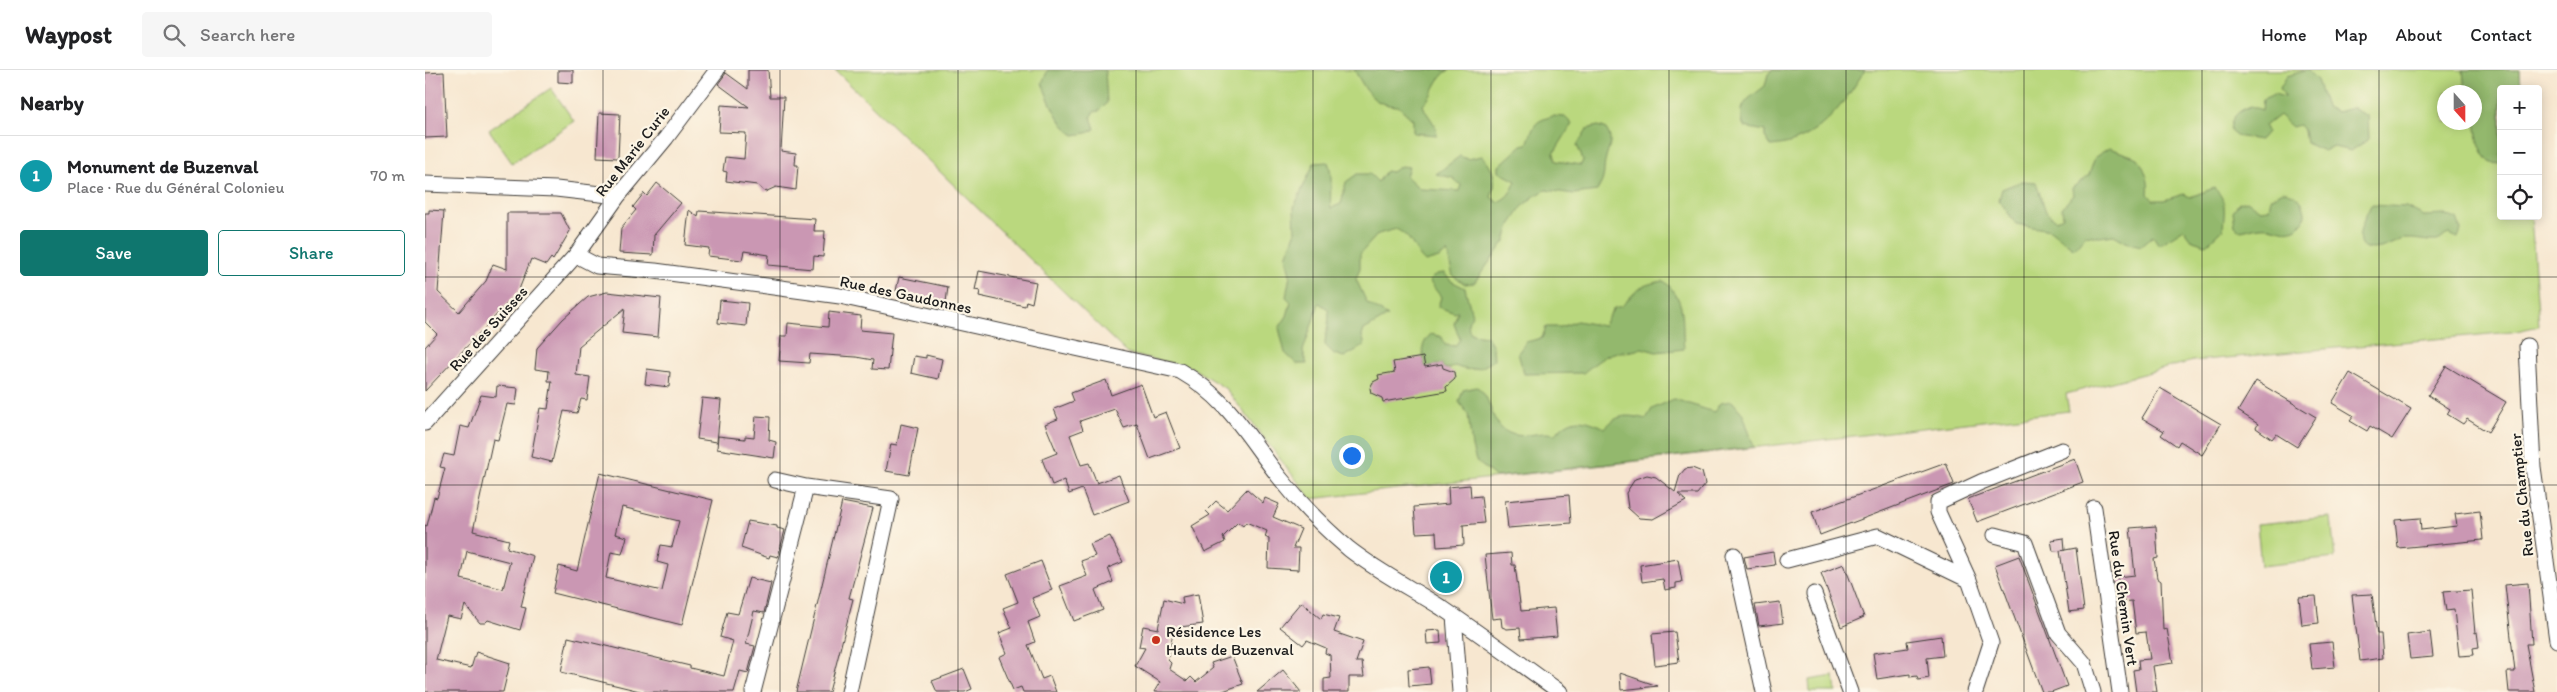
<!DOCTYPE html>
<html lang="en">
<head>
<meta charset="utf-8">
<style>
  body { margin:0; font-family:Itim,sans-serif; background:#f6f6f6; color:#202124 }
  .controls { position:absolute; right:15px; top:15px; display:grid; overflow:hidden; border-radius:5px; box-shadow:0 2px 12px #0003 }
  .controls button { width:45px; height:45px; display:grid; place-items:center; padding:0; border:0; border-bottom:1px solid #e0e0e0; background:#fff; color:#202124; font:25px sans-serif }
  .compass { position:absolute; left:2012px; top:15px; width:45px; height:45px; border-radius:50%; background:#fff; box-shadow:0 2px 12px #0003; rotate:159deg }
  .you { position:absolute; left:926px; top:385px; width:18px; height:18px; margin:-12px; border:4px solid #fff; border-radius:50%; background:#1a73e8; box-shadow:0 0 0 8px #1a73e833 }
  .badge { display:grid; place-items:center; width:32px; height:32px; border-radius:50%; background:#0f766e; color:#fff; font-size:16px; font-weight:700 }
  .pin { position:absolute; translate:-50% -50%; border:2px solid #fff; box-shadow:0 1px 5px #0006 }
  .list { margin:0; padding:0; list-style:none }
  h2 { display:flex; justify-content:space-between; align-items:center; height:65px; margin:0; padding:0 20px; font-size:21px }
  h2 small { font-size:16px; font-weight:400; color:#757577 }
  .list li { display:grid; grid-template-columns:32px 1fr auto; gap:15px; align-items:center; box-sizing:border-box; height:80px; padding:0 20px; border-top:1px solid #e0e0e0 }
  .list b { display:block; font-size:19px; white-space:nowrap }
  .list p { margin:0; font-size:16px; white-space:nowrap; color:#757577 }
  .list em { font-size:16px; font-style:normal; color:#757577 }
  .actions { display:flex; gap:10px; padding:15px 20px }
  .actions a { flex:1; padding:11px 0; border:1px solid #0f766e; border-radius:5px; text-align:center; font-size:18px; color:#0f766e }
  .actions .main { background:#0f766e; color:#fff }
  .icon { flex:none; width:28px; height:28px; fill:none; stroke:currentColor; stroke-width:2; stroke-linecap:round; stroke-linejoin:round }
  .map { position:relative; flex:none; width:2132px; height:622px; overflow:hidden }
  header { display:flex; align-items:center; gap:30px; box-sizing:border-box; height:70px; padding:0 25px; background:#fff; border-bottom:1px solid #e0e0e0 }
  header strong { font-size:24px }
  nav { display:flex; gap:28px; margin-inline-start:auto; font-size:18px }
  .search { width:350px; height:45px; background:#f6f6f6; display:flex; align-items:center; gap:12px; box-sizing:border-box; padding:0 18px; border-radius:5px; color:#757577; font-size:19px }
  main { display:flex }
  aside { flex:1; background:#fff }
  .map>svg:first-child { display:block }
  .green { fill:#bad87e; stroke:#6b7a4d; fill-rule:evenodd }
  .forest { fill:#93b86d; stroke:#586a44 }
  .building { fill:#ca97b3; fill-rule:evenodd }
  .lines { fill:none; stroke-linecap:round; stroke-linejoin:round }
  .street-casing { stroke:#3d3a37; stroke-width:17 }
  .street { stroke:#fff; stroke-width:15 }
  .grid { fill:none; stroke:#1c1c1c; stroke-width:1; stroke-opacity:0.55 }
  .poi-dot { fill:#c8321e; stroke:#fcf5e5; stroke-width:2 }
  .labels { text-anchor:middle; stroke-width:4.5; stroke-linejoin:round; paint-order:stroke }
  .street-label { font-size:16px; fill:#1c1c1c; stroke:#fcf5e5 }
  .poi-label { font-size:16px; fill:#1c1c1c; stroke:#fcf5e5; text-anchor:start }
</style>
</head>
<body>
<header>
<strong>Waypost</strong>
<div class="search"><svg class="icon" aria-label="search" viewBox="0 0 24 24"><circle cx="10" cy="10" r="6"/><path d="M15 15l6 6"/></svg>Search here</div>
<nav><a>Home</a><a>Map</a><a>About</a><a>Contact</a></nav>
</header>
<main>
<aside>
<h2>Nearby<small></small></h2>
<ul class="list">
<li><span class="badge" style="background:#0f9aa8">1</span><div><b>Monument de Buzenval</b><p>Place · Rue du Général Colonieu</p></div><em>70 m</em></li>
</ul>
<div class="actions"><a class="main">Save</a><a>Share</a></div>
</aside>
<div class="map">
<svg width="2132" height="622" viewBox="0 0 2132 622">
  <rect width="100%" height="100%" fill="#fcf5e5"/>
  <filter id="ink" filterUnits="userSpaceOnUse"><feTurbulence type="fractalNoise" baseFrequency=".02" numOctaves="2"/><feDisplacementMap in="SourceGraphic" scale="10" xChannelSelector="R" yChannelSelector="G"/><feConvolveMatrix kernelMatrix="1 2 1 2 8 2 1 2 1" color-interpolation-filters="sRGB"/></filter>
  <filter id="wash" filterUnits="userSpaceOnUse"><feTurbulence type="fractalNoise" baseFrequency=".0096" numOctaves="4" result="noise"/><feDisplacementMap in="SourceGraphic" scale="20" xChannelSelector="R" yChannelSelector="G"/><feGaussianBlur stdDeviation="1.12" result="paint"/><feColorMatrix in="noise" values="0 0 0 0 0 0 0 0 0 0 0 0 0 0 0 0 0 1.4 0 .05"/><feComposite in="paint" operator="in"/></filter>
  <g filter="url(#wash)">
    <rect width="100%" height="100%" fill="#f7e7d0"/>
    <!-- green -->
    <path class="green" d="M410,0H2095L2096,19H2076V146H2106L2114,256L2087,262L1768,291L1641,324L1644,341L886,429L801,319L766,297L703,284ZM2020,22H2050V52H2020Z
      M126,18L149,51L87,93L64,60Z
      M1906,447L1910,488L1836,496L1832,454Z
      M1409,606L1411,622H1385L1384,610Z"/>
    <!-- forest -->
    <path class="forest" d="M623,0H680L682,33L674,41L668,42L666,47L670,59L662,63L649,65C633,54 624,31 617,13Z
      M929,0H1024C1010,8 1009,25 998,35C1002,47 1012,53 1012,65L988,63V50L973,36C945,35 942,20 929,0Z
      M1347,0H1440C1417,36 1393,73 1346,76L1340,67V61L1319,57C1311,33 1324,29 1340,16L1343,4Z
      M1882,0L1892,10L1901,37L1912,42L1927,38L1943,46L1944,69L1926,81L1909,77L1899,81L1881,73L1879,61L1874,55L1867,57L1854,45L1840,56L1842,62L1835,70L1811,66L1805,61C1806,46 1813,41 1826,36L1837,40L1838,29L1849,24L1860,27L1855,18L1862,6Z
      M2038,0H2095L2096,19H2076V94L2066,93C2048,75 2050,47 2050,22H2040Z
      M1128,46L1140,47L1147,54L1129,83L1131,91L1156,95L1158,90L1152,75L1162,59L1173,56L1180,58C1189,69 1184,76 1181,87C1177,103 1182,105 1172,121L1149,124L1121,120L1108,127L1097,137L1085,155L1080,171L1049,213L1040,214L1028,206L1022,182L1014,188L1000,192C987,180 990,169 971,159L953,164L935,184V198L931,209L942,233L963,246L939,260L937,266L940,275L919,287L909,284L900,275C900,261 906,251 903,239L894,233L878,281L882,294H872L860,283L854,258L862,246L866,232L861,227L865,205L861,186L870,164L869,137L889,93L903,92C909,108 904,121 906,138L916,134L921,112L932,104H945L953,112L961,101L967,102L976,96L984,97L981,106L995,119L1034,121L1036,115L1028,108L1011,104L1035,86L1042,89L1057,86C1069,99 1073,112 1066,127L1072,132C1082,129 1087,121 1091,111L1074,102V96L1097,75L1102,74C1110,55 1107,52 1128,46Z
      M1684,78L1713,88C1720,100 1725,110 1723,124L1728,130H1739L1759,124L1765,127L1789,118C1803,130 1799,143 1798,159L1781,175L1768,171L1759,159L1734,175L1728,166L1716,176L1701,172L1689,165L1675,167L1661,165L1649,179L1625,160L1591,154L1574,130L1577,119L1597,111L1611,112L1621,142L1631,150L1638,147L1637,138L1648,125L1647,118L1664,105L1670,87Z
      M1858,121C1868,123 1875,126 1878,136C1881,142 1881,150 1876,154C1863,168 1851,155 1836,157C1829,157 1823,160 1816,161L1810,156L1808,141L1814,133L1822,131L1835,140L1844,139L1846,128Z
      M1946,135L1981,137L1999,146L2020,145L2032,149L2036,160L2033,168L2024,164C2019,165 2017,170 2012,171C2001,172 1991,168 1980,169C1971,170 1963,177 1955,178C1920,185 1939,149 1946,135Z
      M1019,203L1026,211L1040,218L1047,245L1043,253L1044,260L1047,264L1062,266L1068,276L1069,290C1056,299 1046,303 1030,296L1025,299L1018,298L1017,294L1000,297C997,282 995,275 1006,264L1017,267L1020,275L1030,276L1035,269L1029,254L1033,241L1030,243L1013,237L1016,227L1004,211L1011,204Z
      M1239,211C1263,232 1256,250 1259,279L1231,282L1217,278C1204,283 1201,281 1189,283C1178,286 1167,296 1158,303L1099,304L1093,283L1101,272L1117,268L1121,257H1136L1152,251L1178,256L1189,238L1197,236C1214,218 1214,215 1239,211Z
      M1052,317C1069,328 1063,354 1084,363C1098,370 1114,360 1130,364C1147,345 1158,348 1180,358C1193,343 1203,345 1221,349L1227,339L1249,329L1289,342L1295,333L1307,331L1318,344L1329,377L1071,407L1051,391L1047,377L1043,344L1034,332L1038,320Z"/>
    <g id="blocks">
      <!-- building -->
      <path class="building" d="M133,0H148V13L133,12Z
        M323,0H343L345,27H359L356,81L371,83L370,95H373L371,120L351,117L340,122L332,115L301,111L302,102L298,101L300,87L319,89L321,63L294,62L296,35L324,37L293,14L301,3L323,19Z
        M19,2L22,67L0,68V3Z
        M174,43L195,44L193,88L172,87Z
        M232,113L256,133L229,165L228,185L194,183L196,158L211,140L208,137L219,123L222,126Z
        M4,140L19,141L13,222L34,242L61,211L68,194L82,199V143H136L145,161L128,190L126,188L121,195L106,189L93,222L0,321V277L12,264L0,252V143H4Z
        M264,140L273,147L274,141L390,149L389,161H400L398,187L389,186L388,199L343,195L344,185L319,181L317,190L283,186L284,178L260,175Z
        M554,201L611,212L607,233L601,231L600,236L554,226L555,221L550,220Z
        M474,207L523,217L521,232L471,221Z
        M182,222L236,228L233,267L197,263L200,238L154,276L151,305L165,307L162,330L156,329L152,343L139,341L127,392L106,387L115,338L123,339L127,311H123L124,301L110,299L112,278L138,249L163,227Z
        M295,230L323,233L321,256L293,253Z
        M404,242L436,246L435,260L467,263L463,300L447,299L448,290L431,287L385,284L384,293L354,291L356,266H362L363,253L403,257Z
        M501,285L517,289L513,309L486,303L489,286L501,288Z
        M998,287L1000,297L1017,294L1018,298L1029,302L1030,309L1021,317L1022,321L958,332L957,328L946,323L945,318L948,312L954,309L953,305L970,302L968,292Z
        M2021,296L2081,332L2063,362L2042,349L2038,354L2022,344L2025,339L2003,325Z
        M222,299L245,302L244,317L220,314Z
        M1925,303L1986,339L1967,369L1945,356L1942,361L1925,351L1929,346L1907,333Z
        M681,310L686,325L716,314L728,347L741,342L755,378L725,389L712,354L699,358L690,339L655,351L658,360L645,365L656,395L664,393L672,413L694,405L704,431L667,445L657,419L644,424L639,410L627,415L617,389L632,383L620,354L633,349L629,339L649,331L646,323Z
        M1831,311L1891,347L1872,377L1851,364L1847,369L1831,358L1833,354L1813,341Z
        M72,316L93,318L91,335L82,334L73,370L68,369L48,461L84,470L82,478L108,486L96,537L101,538L95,560L63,550L60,553H55L40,535L36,549L22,546L11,590L46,598L51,582L85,593L78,622H0V455L2,456L9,427L12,428L20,398L15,397L19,384L29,386L35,356L44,358L56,325L71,327ZM42,481L85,492L78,519L36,509Z
        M1735,318L1796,354L1777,385L1755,371L1752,376L1736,365L1739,361L1717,348Z
        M277,328L296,330L292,372L272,369Z
        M331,346L345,347L344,370L351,372L349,388L292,379L293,366L320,369V366L329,367Z
        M476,354L493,358L484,405L461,401L466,374L472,375Z
        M1650,389L1658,412L1552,452L1543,429Z
        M1521,393L1529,414L1395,465L1387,442Z
        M1267,398L1277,402L1280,414L1272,424H1253L1261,431L1228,449L1214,448L1203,438L1201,423L1210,409L1222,405L1231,407L1250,422L1255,405L1260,399Z
        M175,403L288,430L257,555L128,523L134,496L152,501ZM197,437L254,451L247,477L236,475L232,492L243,495L237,521L181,508L186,482L197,484L202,467L190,464Z
        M1045,415L1046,427L1056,426L1059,453L1038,455L1039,475L1012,477L1011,462L991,463L989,437L1024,434L1023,417Z
        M822,419L838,433L840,428L854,434L848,447L876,459L868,478H874L873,500L843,498L844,469L840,467L842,461L821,452L818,456L813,452L798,467L800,472L780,482L767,456L785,445L781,441L791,431L802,440Z
        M1144,425L1146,453L1083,458L1080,431Z
        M417,432L448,438L424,528L428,529L404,622H371Z
        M2055,441L2058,470L1973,478L1970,450L1995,448L1996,460L2032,456L2030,444Z
        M323,451L352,456V458L360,460L353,487L345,485L344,488L316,478Z
        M1731,456L1733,488L1729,489L1732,508L1736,511L1738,560L1742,559L1748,593L1728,596L1732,622H1711L1708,600L1714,599L1713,590L1725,589L1721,562L1711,563L1707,531L1696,532L1693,507L1710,505L1705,458Z
        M685,466L698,492L683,498L688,512L670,520L678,540L649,551L635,516L662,506L656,491L670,486L665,474Z
        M1639,468L1640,480L1628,481L1626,470Z
        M1651,478L1659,540L1644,542L1635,481Z
        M1348,482L1350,495L1322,499L1319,487Z
        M1086,483L1087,495H1090L1096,541L1129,538L1132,566L1096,569L1095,558L1082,559L1077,557L1076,548L1067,549L1060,485Z
        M1594,486L1642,616L1626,622H1617L1570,495Z
        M1253,489L1257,512L1251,513V518L1240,520L1238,509L1217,512L1215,495Z
        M616,491L627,520L607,528L615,547L603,552L610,572L603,575L617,609L625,606L631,622H598L596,617L588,620L574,587L582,583L574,563L587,558L578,538L593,532L582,504Z
        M1419,494L1439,547L1416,557L1396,503Z
        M324,508L346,513L339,543L329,541L321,574L330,576L323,603L315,601L309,622H219L136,602L143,567L265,596V598L299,606L308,571L295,567L302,542L313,544Z
        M2103,513L2107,574H2101L2110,622H2084L2082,602H2090L2080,515Z
        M2046,520L2050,563L2052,562L2054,577L2048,578L2049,585L2034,586L2029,540L2021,541L2018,522Z
        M773,524L778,554L755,557L754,562H748L743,590L746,593L744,599L762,611L766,607L771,612L788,598L786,593L807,586L818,614L795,622H729L735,612L710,596L720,578L714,577L718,556L733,559L739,529L758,534L757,527Z
        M1947,524L1952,564H1956L1958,588L1935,591L1927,525Z
        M1891,526L1894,553L1877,555L1874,527Z
        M876,532L896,549L898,544L914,548L909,562L938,572L931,592H937L939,607H924V622H899V609L906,608L905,585L900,583L901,578L882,570L878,575L855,557Z
        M1355,532L1358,553L1334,556L1330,535Z
        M1015,560L1016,573L1002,574L1001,561Z
        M1250,562L1254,592L1230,595L1227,564Z
        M2005,562L2008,587L1985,589L1982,565Z
        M1516,566L1518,586L1502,588L1504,608L1493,610L1492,606L1485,607V604L1452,609L1448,583L1483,578L1482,571Z
        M1907,572L1910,597L1887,599L1884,574Z
        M1004,597L1006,614L984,616L983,599Z
        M539,599L547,619L540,622H512L507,611Z
        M858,600L876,622H832Z
        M1195,603L1233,616L1196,620Z"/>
    </g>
  </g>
  <g filter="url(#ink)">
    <use href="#blocks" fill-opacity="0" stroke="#3d3a37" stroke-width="1"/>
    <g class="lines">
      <!-- street casing -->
      <g class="street-casing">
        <path id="street" d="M0,114L131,119L193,126
          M151,185L172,196L230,201L415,226L755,301C805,330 821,365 855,408C875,433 899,458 924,479C952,501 987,519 1017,538C1057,565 1096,594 1135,622
          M2102,276L2108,397L2132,570
          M0,353L151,185L193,126L241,68L292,0
          M350,410L381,417
          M1669,438L1695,622
          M1570,465L1600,473L1633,563L1659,593L1668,622
          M1309,485L1339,622
          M1362,490L1453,466L1544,510L1566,573L1550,622
          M1544,510L1513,442V432L1556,412L1637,380
          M1389,524L1425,622
          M1029,546L1035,622
          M328,622L381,417L466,429L424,622"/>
      </g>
      <!-- street -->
      <use href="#street" class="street"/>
    </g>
  </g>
  <!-- grid -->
  <path class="grid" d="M178,0V622M355,0V622M533,0V622M711,0V622M888,0V622M1066,0V622M1244,0V622M1421,0V622M1599,0V622M1777,0V622M1954,0V622M0,207H2132M0,415H2132"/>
  <!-- markers -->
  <circle class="poi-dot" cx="731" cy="570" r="5"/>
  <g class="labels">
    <!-- street labels -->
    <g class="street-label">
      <text transform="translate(207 81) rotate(-52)" y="6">Rue Marie Curie</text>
      <text transform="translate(481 224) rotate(12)" y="6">Rue des Gaudonnes</text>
      <text transform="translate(63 258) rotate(-48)" y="6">Rue des Suisses</text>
      <text transform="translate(2096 425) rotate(-96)" y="6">Rue du Champtier</text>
      <text transform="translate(1699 528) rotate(82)" y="6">Rue du Chemin Vert</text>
    </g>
    <!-- poi labels -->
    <g class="poi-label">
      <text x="741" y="567">Résidence Les<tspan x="741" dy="18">Hauts de Buzenval</tspan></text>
    </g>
  </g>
</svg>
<div class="controls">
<button>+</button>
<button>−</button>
<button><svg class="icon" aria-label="locate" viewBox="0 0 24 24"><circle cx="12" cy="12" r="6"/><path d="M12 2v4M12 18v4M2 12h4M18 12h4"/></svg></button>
</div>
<svg class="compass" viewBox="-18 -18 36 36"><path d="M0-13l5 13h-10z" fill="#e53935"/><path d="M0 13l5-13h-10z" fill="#757577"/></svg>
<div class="you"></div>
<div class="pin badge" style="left:1021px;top:507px;background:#0f9aa8">1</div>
</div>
</main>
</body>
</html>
